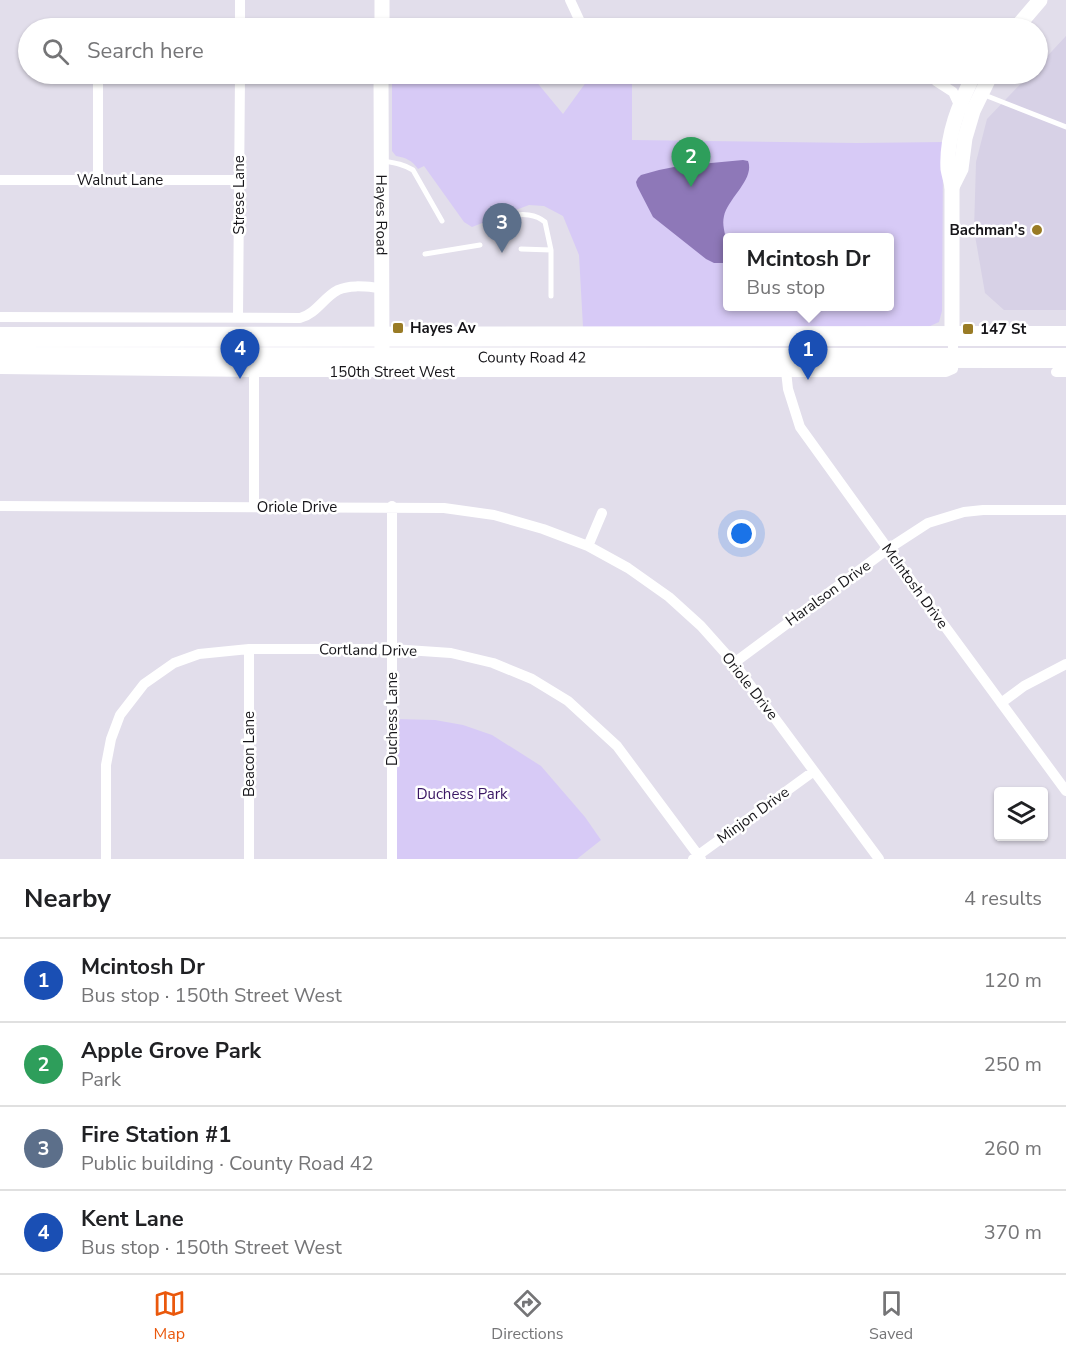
<!DOCTYPE html>
<html lang="en">
<head>
<meta charset="utf-8">
<style>
  body { margin:0; font-family:"Nunito Sans",sans-serif; background:#f6f6f6; color:#202124 }
  .controls { position:absolute; right:18px; bottom:18px; display:grid; overflow:hidden; border-radius:6px; box-shadow:0 2px 4px #0004 }
  .controls button { width:54px; height:54px; display:grid; place-items:center; padding:0; border:0; border-bottom:2px solid #e0e0e0; background:#fff; color:#202124; font:30px sans-serif }
  .you { position:absolute; left:742px; top:534px; width:21px; height:21px; margin:-15px; border:4px solid #fff; border-radius:50%; background:#1a73e8; box-shadow:0 0 0 9px #1a73e833 }
  .badge { display:grid; place-items:center; width:39px; height:39px; border-radius:50%; background:#ea580c; color:#fff; font-size:20px; font-weight:700 }
  .pin { position:absolute; translate:-50% -50px; filter:drop-shadow(0 2px 3px #0008) }
  .pin::after { content:''; position:absolute; top:32px; width:21px; height:18px; background:inherit; clip-path:polygon(0 0,100% 0,50% 100%) }
  .popup { position:absolute; left:723px; top:233px; width:171px; height:78px; box-sizing:border-box; display:grid; place-content:center; border-radius:6px; background:#fff; filter:drop-shadow(0 2px 4px #0005); font-size:20px; white-space:nowrap; color:#757577 }
  .popup b { font-size:22px; color:#202124 }
  .popup::after { content:''; position:absolute; left:50%; top:100%; margin-left:-12px; border:12px solid transparent; border-top-color:#fff }
  .list { margin:0; padding:0; list-style:none }
  h2 { display:flex; justify-content:space-between; align-items:center; height:78px; margin:0; padding:0 24px; font-size:26px }
  h2 small { font-size:20px; font-weight:400; color:#757577 }
  .list li { display:grid; grid-template-columns:39px 1fr auto; gap:18px; align-items:center; box-sizing:border-box; height:84px; padding:0 24px; border-top:2px solid #e0e0e0 }
  .list b { display:block; font-size:22px; white-space:nowrap }
  .list p { margin:0; font-size:20px; white-space:nowrap; color:#757577 }
  .list em { font-size:20px; font-style:normal; color:#757577 }
  .icon { flex:none; width:33px; height:33px; fill:none; stroke:currentColor; stroke-width:2; stroke-linecap:round; stroke-linejoin:round }
  .map { position:relative; flex:none; width:1066px; height:859px; overflow:hidden }
  .search { position:absolute; background:#fff; box-shadow:0 2px 4px #0004; left:18px; right:18px; top:18px; height:66px; display:flex; align-items:center; gap:15px; box-sizing:border-box; padding:0 21px; border-radius:33px; color:#757577; font-size:22px }
  .sheet { height:414px; background:#fff }
  nav { display:flex; justify-content:space-around; align-items:center; box-sizing:border-box; height:84px; border-top:2px solid #e0e0e0; background:#fff; font-size:16px; color:#757577 }
  nav a { display:grid; justify-items:center; gap:3px }
  nav .on { color:#ea580c }
  .map>svg:first-child { display:block }
  .built { fill:#d7d1e6 }
  .green { fill:#d7caf6; fill-rule:evenodd }
  .water { fill:#8e78b8 }
  .lines { fill:none; stroke-linecap:round; stroke-linejoin:round }
  .lane { stroke:#fff; stroke-width:5 }
  .street { stroke:#fff; stroke-width:10 }
  .secondary { stroke:#fff; stroke-width:15 }
  .highway { stroke:#fff; stroke-width:20 }
  .poi-dot { fill:#997b25; stroke:#fff; stroke-width:2 }
  .labels { text-anchor:middle; stroke-width:5; stroke-linejoin:round; paint-order:stroke }
  .street-label { font-size:15px; fill:#161519; stroke:#fff }
  .poi-label { font-size:15px; font-weight:bold; fill:#161519; stroke:#fff; text-anchor:start }
  .park-label { font-size:15px; fill:#3a1764; stroke:#fff }
</style>
</head>
<body>
<div class="map">
<svg width="1066" height="859" viewBox="0 0 1066 859">
  <rect width="100%" height="100%" fill="#e2deeb"/>
  <!-- built -->
  <path class="built" d="M1066,36V310H1004L985,293L974,230L976,162L987,119L1030,74H1038V66Z"/>
  <!-- green -->
  <path class="green" d="M392,74H530L563,114L592,74H614L632,80V140L857,143L945,142L943,155L942,311L939,322L928,327H583L579,255L563,216L544,206L529,205L472,227L464,222L424,166L418,169C412,160 406,158 396,156L392,151ZM727,238H889V306H727Z
    M396,719L435,720L463,725L492,735L541,766L585,817L601,840L577,859H397Z"/>
  <!-- water -->
  <path class="water" d="M743,160L748,161C755,179 728,198 724,216C720,232 734,246 723,263H714L706,259L653,217L637,186L636,182L638,178L641,175L659,170L679,166Z"/>
  <g class="lines">
    <!-- lane -->
    <path class="lane" d="M982,94L1066,127
      M383,161C395,163 403,164 413,170L442,221
      M511,217C521,212 537,215 545,222L551,250
      M521,249L551,250V296
      M425,254L480,245"/>
    <!-- street -->
    <path class="street" d="M570,0L583,28
      M240,28V0
      M945,74L954,76L972,74
      M934,75L936,81L953,92L959,105
      M0,180H240
      M98,180V78
      M0,317L300,318C316,314 324,297 338,290C351,284 368,287 381,288
      M238,317L240,74
      M254,365V507
      M0,369L254,372H946L953,369L954,358L952,336
      M786,371L788,389L800,427L888,549L1066,791
      M1056,372H1066
      M0,506L444,508L494,515L543,529L588,546L628,568L669,597L701,626L734,663L879,859
      M588,546L602,513
      M734,663L888,549L928,523L964,512L983,510H1066
      M1001,703L1024,686L1066,664
      M106,859V765L111,739L120,715L144,684L174,663L199,654L249,649H392L451,653L493,663L532,679L568,701L617,746L701,859
      M249,859V649
      M392,859V506
      M693,859L814,771"/>
    <!-- secondary -->
    <g class="secondary">
      <path d="M382,28V0"/>
      <path d="M1016,28L1040,0"/>
      <path id="s1" d="M381,74L382,356"/>
      <path d="M952,187L961,169L965,138L973,111L991,74"/>
      <path d="M952,336V187C951,181 949,175 948,169C946,135 960,103 974,74"/>
    </g>
    <!-- highway -->
    <g class="highway">
      <path d="M0,337L1066,336"/>
      <path id="s2" d="M0,357C355,356 711,359 1066,358"/>
    </g>
  </g>
  <!-- markers -->
  <g class="poi-dot">
    <circle cx="1037" cy="230" r="6"/>
    <rect x="392" y="322" width="12" height="12" rx="3"/>
    <rect x="962" y="323" width="12" height="12" rx="3"/>
  </g>
  <g class="labels">
    <!-- street labels -->
    <g class="street-label">
      <text x="120" y="185">Walnut Lane</text>
      <text transform="translate(239 195) rotate(-90)" y="5">Strese Lane</text>
      <text dy="5" stroke="none"><textPath href="#s1" startOffset="141">Hayes Road</textPath></text>
      <text dy="5" stroke="none"><textPath href="#s2" startOffset="532">County Road 42</textPath></text>
      <text x="392" y="377">150th Street West</text>
      <text x="297" y="512">Oriole Drive</text>
      <text transform="translate(915 586) rotate(54)" y="5">McIntosh Drive</text>
      <text transform="translate(828 593) rotate(-36)" y="5">Haralson Drive</text>
      <text transform="translate(368 650) rotate(1)" y="5">Cortland Drive</text>
      <text transform="translate(750 686) rotate(52)" y="5">Oriole Drive</text>
      <text transform="translate(392 719) rotate(-90)" y="5">Duchess Lane</text>
      <text transform="translate(249 754) rotate(-90)" y="5">Beacon Lane</text>
      <text transform="translate(753 815) rotate(-36)" y="5">Minjon Drive</text>
    </g>
    <!-- poi labels -->
    <g class="poi-label">
      <text x="1025" y="235" text-anchor="end">Bachman's</text>
      <text x="410" y="333">Hayes Av</text>
      <text x="980" y="334">147 St</text>
    </g>
    <!-- park labels -->
    <g class="park-label">
      <text x="462" y="799">Duchess Park</text>
    </g>
  </g>
</svg>
<div class="controls">
<button><svg class="icon" aria-label="layers" viewBox="0 0 24 24"><path d="M12 4l9 5-9 5-9-5zM3 14l9 5 9-5"/></svg></button>
</div>
<div class="you"></div>
<div class="pin badge" style="left:808px;top:380px;background:#1a4fb4">1</div>
<div class="popup"><b>Mcintosh Dr</b>Bus stop</div>
<div class="pin badge" style="left:691px;top:187px;background:#2e9e5b">2</div>
<div class="pin badge" style="left:502px;top:253px;background:#5c6f8a">3</div>
<div class="pin badge" style="left:240px;top:379px;background:#1a4fb4">4</div>
<div class="search"><svg class="icon" aria-label="search" viewBox="0 0 24 24"><circle cx="10" cy="10" r="6"/><path d="M15 15l6 6"/></svg>Search here</div>
</div>
<section class="sheet">
<h2>Nearby<small>4 results</small></h2>
<ul class="list">
<li><span class="badge" style="background:#1a4fb4">1</span><div><b>Mcintosh Dr</b><p>Bus stop · 150th Street West</p></div><em>120 m</em></li>
<li><span class="badge" style="background:#2e9e5b">2</span><div><b>Apple Grove Park</b><p>Park</p></div><em>250 m</em></li>
<li><span class="badge" style="background:#5c6f8a">3</span><div><b>Fire Station #1</b><p>Public building · County Road 42</p></div><em>260 m</em></li>
<li><span class="badge" style="background:#1a4fb4">4</span><div><b>Kent Lane</b><p>Bus stop · 150th Street West</p></div><em>370 m</em></li>
</ul>
</section>
<nav>
<a class="on"><svg class="icon" aria-label="map" viewBox="0 0 24 24"><path d="M3 6l6-2 6 2 6-2v14l-6 2-6-2-6 2zM9 4v14M15 6v14"/></svg>Map</a>
<a><svg class="icon" aria-label="directions" viewBox="0 0 24 24"><path d="M12 3l9 9-9 9-9-9zM9 14v-3h6M13 9l2 2-2 2"/></svg>Directions</a>
<a><svg class="icon" aria-label="saved" viewBox="0 0 24 24"><path d="M7 4h10v16l-5-4-5 4z"/></svg>Saved</a>
</nav>
</body>
</html>
